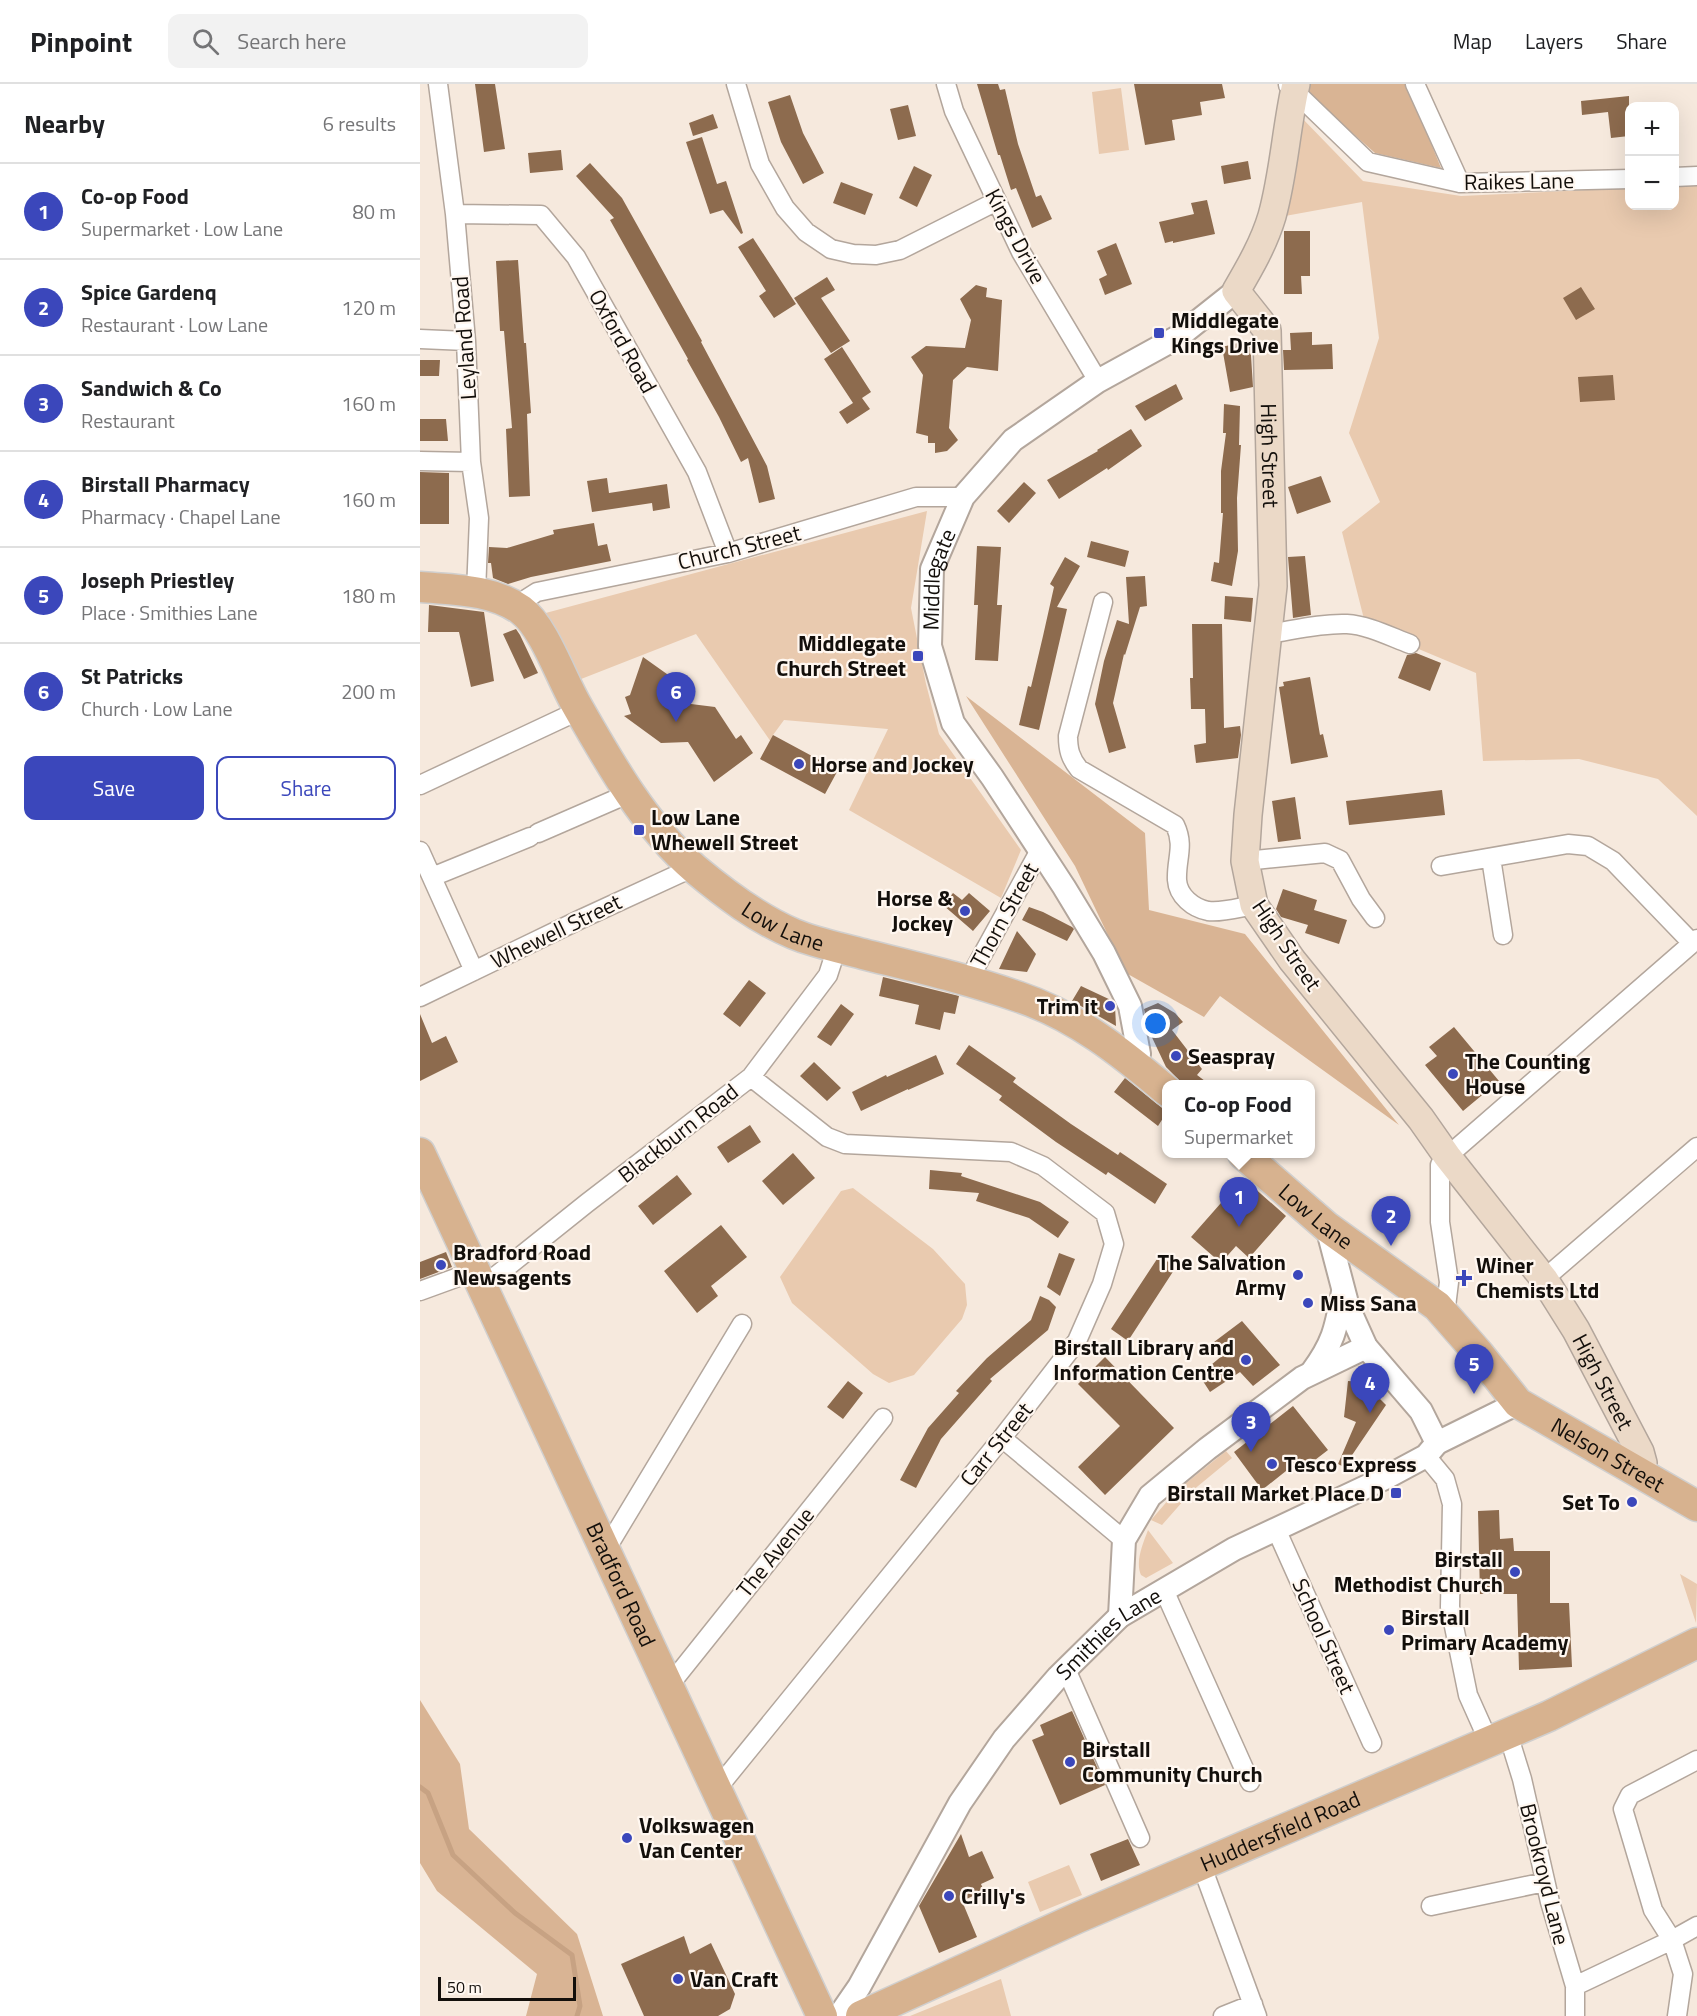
<!DOCTYPE html>
<html lang="en">
<head>
<meta charset="utf-8">
<style>
  body { margin:0; font-family:"Titillium Web",sans-serif; background:#f2f2f2; color:#202124 }
  .controls { position:absolute; right:18px; top:18px; display:grid; overflow:hidden; border-radius:12px; box-shadow:0 6px 24px #0002 }
  .controls button { width:54px; height:54px; display:grid; place-items:center; padding:0; border:0; border-bottom:2px solid #e0e0e0; background:#fff; color:#202124; font:30px sans-serif }
  .scale { position:absolute; left:18px; bottom:15px; width:138px; box-sizing:border-box; padding-left:6px; border:3px solid #130f0b; border-top:0; font-size:16px; line-height:21px; white-space:nowrap; color:#130f0b; -webkit-text-stroke:4px #fff7f0; paint-order:stroke }
  .you { position:absolute; left:736px; top:940px; width:21px; height:21px; margin:-15px; border:4px solid #fff; border-radius:50%; background:#1a73e8; box-shadow:0 0 0 9px #1a73e833 }
  .badge { display:grid; place-items:center; width:39px; height:39px; border-radius:50%; background:#3b47bb; color:#fff; font-size:20px; font-weight:700 }
  .pin { position:absolute; translate:-50% -50px; filter:drop-shadow(0 2px 3px #0008) }
  .pin::after { content:''; position:absolute; top:32px; width:21px; height:18px; background:inherit; clip-path:polygon(0 0,100% 0,50% 100%) }
  .popup { position:absolute; left:742px; top:996px; width:153px; height:78px; box-sizing:border-box; display:grid; place-content:center; border-radius:12px; background:#fff; filter:drop-shadow(0 2px 4px #0005); font-size:20px; white-space:nowrap; color:#757577 }
  .popup b { font-size:22px; color:#202124 }
  .popup::after { content:''; position:absolute; left:50%; top:100%; margin-left:-12px; border:12px solid transparent; border-top-color:#fff }
  .list { margin:0; padding:0; list-style:none }
  h2 { display:flex; justify-content:space-between; align-items:center; height:78px; margin:0; padding:0 24px; font-size:26px }
  h2 small { font-size:20px; font-weight:400; color:#757577 }
  .list li { display:grid; grid-template-columns:39px 1fr auto; gap:18px; align-items:center; box-sizing:border-box; height:96px; padding:0 24px; border-top:2px solid #e0e0e0 }
  .list b { display:block; font-size:22px; white-space:nowrap }
  .list p { margin:0; font-size:20px; white-space:nowrap; color:#757577 }
  .list em { font-size:20px; font-style:normal; color:#757577 }
  .actions { display:flex; gap:12px; padding:18px 24px }
  .actions a { flex:1; padding:14px 0; border:2px solid #3b47bb; border-radius:12px; text-align:center; font-size:21px; color:#3b47bb }
  .actions .main { background:#3b47bb; color:#fff }
  .icon { flex:none; width:33px; height:33px; fill:none; stroke:currentColor; stroke-width:2; stroke-linecap:round; stroke-linejoin:round }
  .map { position:relative; flex:none; width:1277px; height:1932px; overflow:hidden }
  header { display:flex; align-items:center; gap:36px; box-sizing:border-box; height:84px; padding:0 30px; background:#fff; border-bottom:2px solid #e0e0e0 }
  header strong { font-size:28px }
  nav { display:flex; gap:33px; margin-inline-start:auto; font-size:21px }
  .search { width:420px; height:54px; background:#f2f2f2; display:flex; align-items:center; gap:15px; box-sizing:border-box; padding:0 21px; border-radius:12px; color:#757577; font-size:22px }
  main { display:flex }
  aside { flex:1; background:#fff }
  .map>svg:first-child { display:block }
  .green { fill:#e9caaf }
  .forest { fill:#d9b494 }
  .lines { fill:none; stroke-linecap:round; stroke-linejoin:round }
  .stream { stroke:#c7a283; stroke-width:5 }
  .building { fill:#8d6b4e }
  .minor-casing { stroke:#b3a69c; stroke-width:21 }
  .tertiary-casing { stroke:#b3a69c; stroke-width:26 }
  .secondary-casing { stroke:#b3a69c; stroke-width:30 }
  .primary-casing { stroke:#d0cfce; stroke-width:33 }
  .minor { stroke:#fff; stroke-width:18 }
  .tertiary { stroke:#fff; stroke-width:22 }
  .secondary { stroke:#ebd9c7; stroke-width:27 }
  .primary { stroke:#d7b28f; stroke-width:30 }
  .poi-dot { fill:#3b47bb; stroke:#fff7f0; stroke-width:2 }
  .labels { text-anchor:middle; stroke-width:4.5; stroke-linejoin:round; paint-order:stroke }
  .street-label { font-size:22px; fill:#130f0b; stroke:#fff7f0 }
  .poi-label { font-size:22px; font-weight:bold; fill:#130f0b; stroke:#fff7f0; text-anchor:start }
</style>
</head>
<body>
<header>
<strong>Pinpoint</strong>
<div class="search"><svg class="icon" aria-label="search" viewBox="0 0 24 24"><circle cx="10" cy="10" r="6"/><path d="M15 15l6 6"/></svg>Search here</div>
<nav><a>Map</a><a>Layers</a><a>Share</a></nav>
</header>
<main>
<aside>
<h2>Nearby<small>6 results</small></h2>
<ul class="list">
<li><span class="badge">1</span><div><b>Co-op Food</b><p>Supermarket · Low Lane</p></div><em>80 m</em></li>
<li><span class="badge">2</span><div><b>Spice Gardenq</b><p>Restaurant · Low Lane</p></div><em>120 m</em></li>
<li><span class="badge">3</span><div><b>Sandwich &amp; Co</b><p>Restaurant</p></div><em>160 m</em></li>
<li><span class="badge">4</span><div><b>Birstall Pharmacy</b><p>Pharmacy · Chapel Lane</p></div><em>160 m</em></li>
<li><span class="badge">5</span><div><b>Joseph Priestley</b><p>Place · Smithies Lane</p></div><em>180 m</em></li>
<li><span class="badge">6</span><div><b>St Patricks</b><p>Church · Low Lane</p></div><em>200 m</em></li>
</ul>
<div class="actions"><a class="main">Save</a><a>Share</a></div>
</aside>
<div class="map">
<svg width="1277" height="1932" viewBox="0 0 1277 1932">
  <rect width="100%" height="100%" fill="#f6e9dd"/>
  <!-- green -->
  <path class="green" d="M701,4L709,66L679,70L672,8Z
    M879,31L943,97L1041,112L1209,104L1210,122H1254L1255,102L1277,101V732L1238,695L1159,675L1063,677L1056,589L946,543L922,448L960,418L929,349L959,254L942,118L865,132Z
    M507,427L491,524L506,600L519,650L601,766L581,814L429,726L468,645L364,636L353,651L351,658L276,550L156,597L122,530Z
    M433,1104L513,1165L545,1200L547,1221L542,1235L494,1291L469,1299L453,1290L372,1219L360,1193L421,1107Z
    M806,1367L812,1374L772,1407L742,1441L731,1436L756,1407Z
    M728,1446L753,1479L726,1494L721,1491C715,1477 723,1460 728,1446Z
    M1260,1490L1277,1500L1276,1539Z
    M649,1781L662,1811L620,1828L608,1798Z
    M581,1895L591,1932H490Z"/>
  <!-- forest -->
  <path class="forest" d="M880,0H987L1021,84L955,69L879,2Z
    M546,612L725,749L729,826L825,850L979,1041L800,912L784,933L706,889L655,782Z
    M0,1616L40,1680L49,1745L157,1850L183,1932H106L117,1890L17,1807L0,1779Z"/>
  <g class="lines">
    <!-- stream -->
    <path class="stream" d="M0,1703L8,1709L33,1771L95,1829L152,1871L160,1922L157,1932"/>
  </g>
  <!-- building -->
  <path class="building" d="M55,0H75L85,65L64,68Z
    M557,0H578L580,6L585,5L598,60L616,113L621,111L632,135L612,144L596,104L591,106L580,71H578Z
    M714,0H802L805,14L780,18L782,31L752,36L755,56L725,61Z
    M370,11L383,49L404,89L383,100L361,58L348,18Z
    M1209,12V52L1191,54L1188,28L1162,31L1161,17Z
    M488,21L496,52L478,56L470,25Z
    M293,30L298,44L273,52L269,39Z
    M282,53L297,100L306,97L323,149L321,150L303,126L290,130L266,58Z
    M141,66L143,86L110,89L108,69Z
    M828,77L831,95L804,100L801,82Z
    M170,79L202,114L282,257L281,258L347,382L355,415L339,419L328,374L321,378L299,333L267,276L268,275L190,136L194,134L156,92Z
    M494,82L512,91L497,123L479,114Z
    M421,98L453,110L445,131L413,119Z
    M787,116L795,150L753,159V157L745,159L739,138L774,130L771,119Z
    M864,147H890V192H881L882,210H864Z
    M333,154L376,220L354,234L339,212L346,207L318,163Z
    M696,159L712,200L685,211L679,195L687,191L677,167Z
    M98,176L104,259H106L111,329L107,330L110,412L89,413L86,345L92,344L84,247H80L76,177Z
    M407,193L415,206L401,214L430,257L411,269L374,214Z
    M556,201L567,204L566,213L582,216L578,287L547,283L533,296L529,344L538,356L527,367L515,369V359H508V352L496,349L503,291L491,273L506,262L545,264L551,236L540,215Z
    M1161,203L1175,225L1156,236L1143,214Z
    M892,248V261L912,260L913,285L864,286L863,266H871L870,249Z
    M830,256L833,303L810,308L802,263Z
    M422,263L451,308L442,314L450,325L427,340L419,328L433,319L404,275Z
    M0,276H20L19,292H0Z
    M1193,291L1195,316L1160,318L1158,293Z
    M756,300L763,315L725,337L715,322Z
    M804,320L820,322L819,361H821L817,414L818,467L812,502L791,497L794,478L799,479L803,429H801V387L806,349H803Z
    M0,335H26L28,357H0Z
    M711,345L722,362L688,386L687,384L639,415L627,396L678,367L677,366Z
    M0,388L29,389V440H0Z
    M901,392L911,418L877,430L868,403Z
    M187,394L189,409L247,400L250,424L233,427L232,419L172,428L167,397Z
    M604,398L616,409L589,439L577,427Z
    M174,439L178,462L187,460L191,477L111,493L88,500L73,494L71,479H68L69,463L87,464L134,450L133,446Z
    M671,457L709,467L705,483L667,473Z
    M557,462L581,463L577,521H582L578,577L555,576L558,521H554Z
    M885,472L891,531L873,534L868,473Z
    M645,473L660,482L637,523L647,525L619,646L599,641L608,602L611,603L623,552L634,503L630,500Z
    M725,492L727,522L720,523L705,571L704,570L693,619L706,664L689,669L675,620L684,577L697,536L709,540L706,493Z
    M805,512L833,514L831,538L804,535Z
    M9,521L64,528L74,597L51,603L39,548H8Z
    M772,540H802L804,644L820,642L821,651L818,674L776,679L774,661L786,659L785,625H771L770,594H773Z
    M96,545L100,551L118,589L104,595L83,550Z
    M996,569L1021,579L1010,607L978,594L987,571Z
    M223,573L268,605L271,620L295,623L316,655L321,651L333,669L294,698L268,658L241,659L204,632L211,630L205,613L210,611Z
    M890,593L900,651L903,650L908,673L871,680L859,603L864,602L863,598Z
    M353,651L418,686L405,710L340,675Z
    M1022,706L1025,731L929,741L926,717Z
    M875,713L881,755L858,758L852,717Z
    M863,805L897,816L894,826L927,836L919,860L885,849L888,841L861,833L856,825Z
    M533,809L542,816L549,809L570,827L553,847L523,821Z
    M609,823L623,828L652,843L654,845L647,857L602,836Z
    M597,847L616,870L607,888L579,885Z
    M463,893L539,912L535,930L524,928L520,946L495,940L499,921L459,912Z
    M329,896L346,909L320,943L303,930Z
    M661,902L693,917L695,922L696,942L652,917Z
    M738,919L755,929L763,938L752,946L782,985L777,991L789,1000H763L746,983L728,945L724,925Z
    M421,920L434,930L411,962L397,953Z
    M0,930L12,959L26,952L38,978L0,997Z
    M1034,943L1079,997L1043,1027L1005,981L1017,972L1009,963Z
    M549,961L596,994L593,998L651,1040L698,1071L700,1068L747,1100L735,1120L688,1088L686,1091L636,1058L579,1016L582,1012L536,980Z
    M516,971L524,990L488,1006V1005L441,1027L432,1008L466,991L467,993Z
    M394,978L421,1004L407,1017L380,992Z
    M705,994L747,1028L738,1042L694,1008Z
    M330,1041L341,1058L308,1079L297,1063Z
    M373,1069L395,1094L363,1121L342,1097Z
    M510,1086L542,1089L541,1092L620,1118L649,1138L638,1154L609,1134L556,1117L559,1109L509,1105Z
    M257,1091L272,1110L233,1141L218,1122Z
    M823,1094L866,1132L829,1174L816,1162L801,1179L771,1153Z
    M301,1141L327,1173L291,1202L298,1212L277,1229L244,1187Z
    M26,1168L32,1183L0,1195V1178Z
    M639,1169L655,1175L640,1212L627,1203Z
    M739,1172L756,1183L708,1257L691,1245Z
    M620,1212L629,1216L636,1223L628,1246L570,1295L572,1297L521,1355L496,1404L480,1396L508,1344L539,1309L536,1307L567,1274L611,1236Z
    M822,1237L860,1281L833,1302L820,1288L790,1308L779,1291L803,1271L794,1258Z
    M685,1273L754,1344L685,1411L658,1383L700,1342L658,1300Z
    M428,1297L443,1309L423,1335L407,1323Z
    M928,1297L943,1298L966,1321L924,1383L918,1380L936,1338L924,1333Z
    M873,1322L908,1366L882,1386L876,1379L842,1406L814,1368Z
    M1079,1426L1080,1455L1093,1454L1094,1467H1130V1519H1149L1152,1583L1099,1586L1097,1510H1060L1058,1427Z
    M652,1627L685,1701L640,1721L612,1656L624,1651L620,1641Z
    M541,1750L549,1773L562,1767L574,1794L561,1800L564,1807L542,1817L557,1853L519,1869L499,1822Z
    M708,1755L720,1781L681,1797L670,1770Z
    M264,1852L270,1870L291,1859L315,1910L310,1925L298,1932H224L201,1880Z"/>
  <g class="lines">
    <!-- minor casing -->
    <g class="minor-casing">
      <path id="minor" d="M18,0L35,130L46,257L51,378L59,434L56,508
        M316,0L340,80L365,124L386,148L411,165L433,170L456,171L480,166L577,117
        M526,0L534,27L601,168L678,297
        M995,0L1040,99
        M868,1L948,78L1040,99L1210,95
        M1254,93L1277,92
        M35,130L121,131L156,173L277,388L308,469
        M0,255L46,257
        M0,377L51,378
        M683,518L648,652C648,665 650,674 659,685L755,741C765,762 756,775 757,796C758,812 773,824 788,827C802,829 821,823 834,821
        M99,524L106,515L117,508L308,469L496,413H543
        M848,550C874,546 901,539 927,540C948,541 971,553 990,560
        M0,701L160,626
        M118,749L210,709
        M0,767L54,887
        M1071,774L1083,851
        M825,777L905,769L920,776L941,815L955,834
        M1021,782L1148,760L1168,762L1193,777L1272,859
        M12,793L110,753
        M548,897L620,766
        M0,913L161,835L274,783
        M1124,1195L1277,1063
        M62,1203L167,1119L331,993L408,891L417,863
        M0,1207L55,1187
        M1025,1231L1029,1198L1020,1138V1081L1022,1077L1277,855
        M582,1354L704,1456
        M1006,1372L1025,1395L1032,1420L1030,1523L1048,1611L1069,1658
        M856,1445L952,1659
        M185,1467L322,1240
        M744,1506L830,1698
        M646,1585L720,1754
        M248,1603L463,1334
        M1088,1650L1102,1695L1130,1818L1155,1902V1932
        M296,1706L582,1354L657,1257L682,1200L694,1160L685,1129L623,1082L591,1068L425,1060L407,1053L331,993
        M781,1780L837,1932
        M1011,1822L1125,1798
        M1155,1902L1252,1856L1277,1842
        M803,1932L833,1920
        M1257,1932L1263,1890L1252,1856L1233,1826L1203,1725L1210,1711L1277,1676"/>
    </g>
    <!-- tertiary casing -->
    <g class="tertiary-casing">
      <g id="tertiary">
        <path id="s1" d="M715,980L719,970L710,922L684,869L644,803L572,693L533,639L510,562L512,485L543,413L593,356L678,297L758,253L816,207"/>
        <path d="M907,1143L928,1223L946,1263L1001,1327L1017,1359"/>
        <path d="M892,1288C914,1258 916,1244 923,1208"/>
        <path d="M700,1532L704,1456L730,1412L787,1365L882,1294L946,1263"/>
        <path id="s2" d="M419,1932L439,1903L540,1719L584,1655L638,1593L700,1532L814,1465L967,1393L1006,1372L1017,1359L1098,1319"/>
      </g>
    </g>
    <!-- secondary casing -->
    <g class="secondary-casing">
      <g id="secondary">
        <path id="s3" d="M876,0C866,44 864,89 852,132C844,159 830,183 816,207L847,246L853,502L828,731L825,777L834,821L872,876L1001,1035L1027,1072L1124,1195L1156,1246L1220,1368L1223,1379L1219,1389"/>
      </g>
    </g>
    <!-- primary casing -->
    <g class="primary-casing">
      <g id="primary">
        <path id="s4" d="M0,503C34,506 72,505 101,526C124,543 141,594 156,620C189,678 224,741 275,785C305,810 338,835 374,850C396,859 421,864 443,870C495,883 548,895 599,913C656,932 702,969 747,1007"/>
        <path id="s5" d="M0,1069L402,1932"/>
        <path id="s6" d="M823,1070L907,1143L1017,1222L1059,1270L1098,1319L1277,1422"/>
        <path id="s7" d="M441,1932L657,1834L1129,1632L1277,1559"/>
      </g>
    </g>
    <!-- minor -->
    <use href="#minor" class="minor"/>
    <!-- tertiary -->
    <use href="#tertiary" class="tertiary"/>
    <!-- secondary -->
    <use href="#secondary" class="secondary"/>
    <!-- primary -->
    <use href="#primary" class="primary"/>
  </g>
  <!-- markers -->
  <g class="poi-dot">
    <rect x="733" y="243" width="12" height="12" rx="3"/>
    <rect x="492" y="566" width="12" height="12" rx="3"/>
    <circle cx="379" cy="680" r="6"/>
    <rect x="213" y="740" width="12" height="12" rx="3"/>
    <circle cx="545" cy="827" r="6"/>
    <circle cx="690" cy="922" r="6"/>
    <circle cx="756" cy="972" r="6"/>
    <circle cx="1033" cy="990" r="6"/>
    <circle cx="21" cy="1181" r="6"/>
    <circle cx="878" cy="1191" r="6"/>
    <path d="M1041 1185h6v6h6v6h-6v6h-6v-6h-6v-6h6z"/>
    <circle cx="888" cy="1219" r="6"/>
    <circle cx="826" cy="1276" r="6"/>
    <circle cx="852" cy="1380" r="6"/>
    <rect x="970" y="1403" width="12" height="12" rx="3"/>
    <circle cx="1212" cy="1418" r="6"/>
    <circle cx="1095" cy="1488" r="6"/>
    <circle cx="969" cy="1546" r="6"/>
    <circle cx="650" cy="1678" r="6"/>
    <circle cx="207" cy="1754" r="6"/>
    <circle cx="529" cy="1812" r="6"/>
    <circle cx="258" cy="1895" r="6"/>
  </g>
  <g class="labels">
    <!-- street labels -->
    <g class="street-label">
      <text transform="translate(1099 97) rotate(-1)" y="8">Raikes Lane</text>
      <text transform="translate(596 152) rotate(62)" y="8">Kings Drive</text>
      <text transform="translate(44 254) rotate(-94)" y="8">Leyland Road</text>
      <text transform="translate(203 257) rotate(61)" y="8">Oxford Road</text>
      <text dy="8" stroke="none"><textPath href="#s3" startOffset="393">High Street</textPath></text>
      <text transform="translate(319 463) rotate(-14)" y="8">Church Street</text>
      <text dy="8" stroke="none"><textPath href="#s1" startOffset="542">Middlegate</textPath></text>
      <text transform="translate(584 831) rotate(-61)" y="8">Thorn Street</text>
      <text dy="8" stroke="none"><textPath href="#s4" startOffset="525">Low Lane</textPath></text>
      <text transform="translate(136 847) rotate(-26)" y="8">Whewell Street</text>
      <text transform="translate(867 861) rotate(56)" y="8">High Street</text>
      <text transform="translate(258 1049) rotate(-38)" y="8">Blackburn Road</text>
      <text dy="8" stroke="none"><textPath href="#s6" startOffset="96">Low Lane</textPath></text>
      <text dy="8" stroke="none"><textPath href="#s3" startOffset="1437">High Street</textPath></text>
      <text transform="translate(576 1360) rotate(-51)" y="8">Carr Street</text>
      <text dy="8" stroke="none"><textPath href="#s6" startOffset="477">Nelson Street</textPath></text>
      <text transform="translate(355 1468) rotate(-51)" y="8">The Avenue</text>
      <text dy="8" stroke="none"><textPath href="#s5" startOffset="476">Bradford Road</textPath></text>
      <text dy="8" stroke="none"><textPath href="#s2" startOffset="472">Smithies Lane</textPath></text>
      <text transform="translate(904 1552) rotate(66)" y="8">School Street</text>
      <text dy="8" stroke="none"><textPath href="#s7" startOffset="458">Huddersfield Road</textPath></text>
      <text transform="translate(1125 1790) rotate(76)" y="8">Brookroyd Lane</text>
    </g>
    <!-- poi labels -->
    <g class="poi-label">
      <text x="751" y="244">Middlegate<tspan x="751" dy="25">Kings Drive</tspan></text>
      <text x="486" y="567" text-anchor="end">Middlegate<tspan x="486" dy="25">Church Street</tspan></text>
      <text x="391" y="688">Horse and Jockey</text>
      <text x="231" y="741">Low Lane<tspan x="231" dy="25">Whewell Street</tspan></text>
      <text x="533" y="822" text-anchor="end">Horse &amp;<tspan x="533" dy="25">Jockey</tspan></text>
      <text x="678" y="930" text-anchor="end">Trim it</text>
      <text x="768" y="980">Seaspray</text>
      <text x="1045" y="985">The Counting<tspan x="1045" dy="25">House</tspan></text>
      <text x="33" y="1176">Bradford Road<tspan x="33" dy="25">Newsagents</tspan></text>
      <text x="866" y="1186" text-anchor="end">The Salvation<tspan x="866" dy="25">Army</tspan></text>
      <text x="1056" y="1189">Winer<tspan x="1056" dy="25">Chemists Ltd</tspan></text>
      <text x="900" y="1227">Miss Sana</text>
      <text x="814" y="1271" text-anchor="end">Birstall Library and<tspan x="814" dy="25">Information Centre</tspan></text>
      <text x="864" y="1388">Tesco Express</text>
      <text x="964" y="1417" text-anchor="end">Birstall Market Place D</text>
      <text x="1200" y="1426" text-anchor="end">Set To</text>
      <text x="1083" y="1483" text-anchor="end">Birstall<tspan x="1083" dy="25">Methodist Church</tspan></text>
      <text x="981" y="1541">Birstall<tspan x="981" dy="25">Primary Academy</tspan></text>
      <text x="662" y="1673">Birstall<tspan x="662" dy="25">Community Church</tspan></text>
      <text x="219" y="1749">Volkswagen<tspan x="219" dy="25">Van Center</tspan></text>
      <text x="541" y="1820">Crilly's</text>
      <text x="270" y="1903">Van Craft</text>
    </g>
  </g>
</svg>
<div class="controls">
<button>+</button>
<button>−</button>
</div>
<div class="scale">50 m</div>
<div class="you"></div>
<div class="pin badge" style="left:819px;top:1143px">1</div>
<div class="popup"><b>Co-op Food</b>Supermarket</div>
<div class="pin badge" style="left:971px;top:1162px">2</div>
<div class="pin badge" style="left:831px;top:1368px">3</div>
<div class="pin badge" style="left:950px;top:1329px">4</div>
<div class="pin badge" style="left:1054px;top:1310px">5</div>
<div class="pin badge" style="left:256px;top:638px">6</div>
</div>
</main>
</body>
</html>
